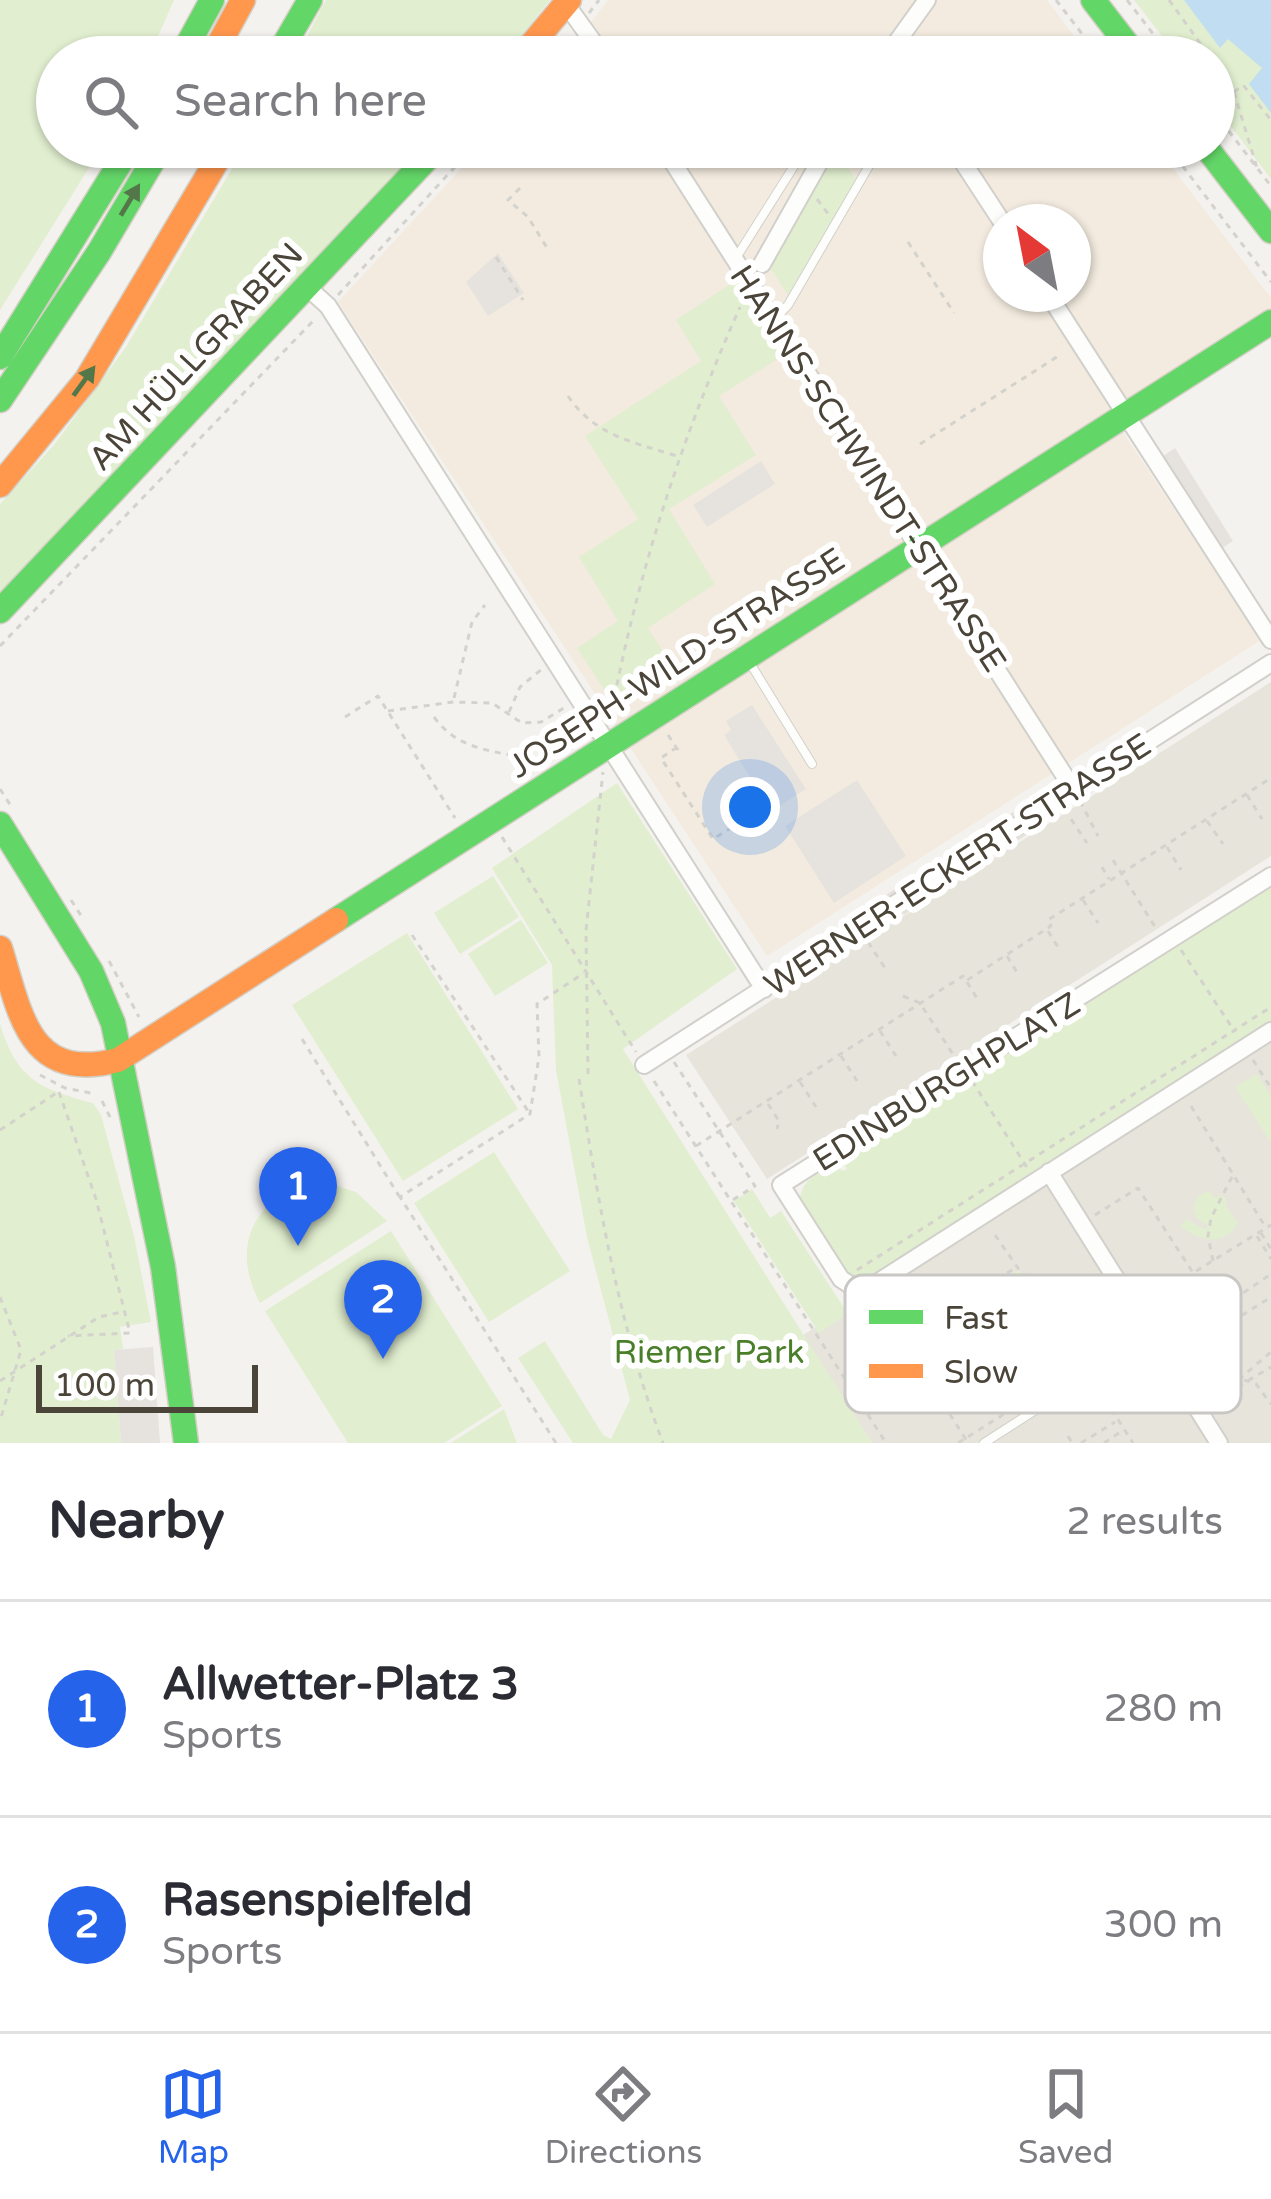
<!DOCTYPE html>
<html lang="en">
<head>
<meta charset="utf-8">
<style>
  body { margin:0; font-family:"Varela Round",sans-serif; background:#f2f2f3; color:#2b2b33 }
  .compass { position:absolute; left:983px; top:204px; width:108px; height:108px; border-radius:50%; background:#fff; box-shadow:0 3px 9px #0004; rotate:328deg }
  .scale { position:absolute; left:36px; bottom:30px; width:222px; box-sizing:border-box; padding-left:12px; border:6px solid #4b4439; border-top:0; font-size:33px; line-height:42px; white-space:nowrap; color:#4b4439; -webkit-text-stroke:9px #fff; paint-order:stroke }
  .you { position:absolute; left:750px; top:807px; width:42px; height:42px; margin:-30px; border:9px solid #fff; border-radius:50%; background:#1a73e8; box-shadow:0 0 0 18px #1a73e833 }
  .badge { display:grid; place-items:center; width:78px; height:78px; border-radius:50%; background:#2563eb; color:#fff; font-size:39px; font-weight:700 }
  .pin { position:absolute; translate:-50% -99px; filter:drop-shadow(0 3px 6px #0008) }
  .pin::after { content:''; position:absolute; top:63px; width:42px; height:36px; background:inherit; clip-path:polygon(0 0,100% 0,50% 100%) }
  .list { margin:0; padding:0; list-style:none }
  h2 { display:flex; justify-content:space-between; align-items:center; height:156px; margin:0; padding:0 48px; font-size:51px }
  h2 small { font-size:39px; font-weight:400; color:#7c7c81 }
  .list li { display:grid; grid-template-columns:78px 1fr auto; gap:36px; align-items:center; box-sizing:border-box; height:216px; padding:0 48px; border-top:3px solid #e1e1e2 }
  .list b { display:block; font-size:45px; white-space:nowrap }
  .list p { margin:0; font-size:39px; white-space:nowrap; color:#7c7c81 }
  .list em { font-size:39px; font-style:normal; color:#7c7c81 }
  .icon { flex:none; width:66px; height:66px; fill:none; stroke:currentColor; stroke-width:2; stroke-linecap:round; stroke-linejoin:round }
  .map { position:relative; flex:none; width:1271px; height:1443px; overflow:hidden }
  .search { position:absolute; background:#fff; box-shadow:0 3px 9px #0004; left:36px; right:36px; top:36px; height:132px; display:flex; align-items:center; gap:30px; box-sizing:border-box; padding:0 42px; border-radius:66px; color:#7c7c81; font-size:45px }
  .sheet { height:588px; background:#fff }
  nav { display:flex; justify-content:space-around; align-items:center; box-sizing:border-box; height:168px; border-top:3px solid #e1e1e2; background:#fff; font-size:33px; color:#7c7c81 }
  nav a { display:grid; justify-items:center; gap:6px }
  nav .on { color:#2563eb }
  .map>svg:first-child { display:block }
  .residential { fill:#e7e4dc }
  .commercial { fill:#f3ebdf; fill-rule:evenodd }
  .green { fill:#e1eecf }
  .parking { fill:#e6e3df }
  .water { fill:#c0ddf1 }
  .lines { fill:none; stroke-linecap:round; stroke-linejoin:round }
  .lane-casing { stroke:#d2d0cb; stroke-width:10 }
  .street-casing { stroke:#d2d0cb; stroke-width:20 }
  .fast-casing { stroke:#d3cfc5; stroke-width:27 }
  .slow-casing { stroke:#d3cfc5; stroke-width:27 }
  .path { stroke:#d3d2cc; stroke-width:3; stroke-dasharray:6 6; stroke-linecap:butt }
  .lane { stroke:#fdfdfc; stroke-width:8 }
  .street { stroke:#fdfdfc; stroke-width:16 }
  .fast { stroke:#63d668; stroke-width:24 }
  .slow { stroke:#ff974d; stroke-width:24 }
  .oneway { fill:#537749 }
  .labels { text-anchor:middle; stroke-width:12; stroke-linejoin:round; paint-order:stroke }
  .street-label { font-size:33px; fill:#4b4439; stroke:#fff }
  .park-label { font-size:33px; fill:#4a7f2a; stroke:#fff }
  .key { fill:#fff; stroke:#c9c7c4; stroke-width:3 }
  .key-label { font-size:33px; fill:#4b4439 }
</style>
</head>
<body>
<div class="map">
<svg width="1271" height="1443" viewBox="0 0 1271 1443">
  <rect width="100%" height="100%" fill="#f4f2ee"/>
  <!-- residential -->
  <path class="residential" d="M1271,682V856L767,1179L686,1055Z
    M1271,1041V1443H872L803,1335Z"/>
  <!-- commercial -->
  <path class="commercial" d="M608,0H1047L1090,57H564Z
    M481,147H1157L1271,298V308L1108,410L1261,640L767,956L338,302ZM1001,222H1073V294H1001Z"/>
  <!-- green -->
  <path class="green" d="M0,0H174L149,57H57V147H102L0,310Z
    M326,0H550L504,57H296Z
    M1134,0H1271V179L1214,104V57H1178Z
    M245,147H421L0,598V504L54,445L126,347Z
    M834,147L856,180L788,295L767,263Z
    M735,281L782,356L719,396L756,455L669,509L715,584L648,628L675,670L617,709L577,648L618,621L579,557L638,519L585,436L701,361L676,320Z
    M617,783L737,969L623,1049L872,1443H573L518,1358L545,1341L603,1435L611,1439L630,1400L587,1237L556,1070L552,965L492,868Z
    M493,876L519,917L460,954L434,913Z
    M1271,883V1021L872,1277L858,1282L844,1273L800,1204C799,1180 818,1174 836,1163L842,1171L847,1169L842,1159Z
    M521,920L548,963L495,996L468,954Z
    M407,933L518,1109L403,1181L292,1005Z
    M0,1024C17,1080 40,1089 93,1103L101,1115L134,1236L151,1322L120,1327L123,1349L114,1350L121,1443H0Z
    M1257,1074L1271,1096V1143L1235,1087Z
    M494,1152L570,1271L489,1322L414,1203Z
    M331,1184L356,1192L387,1221L260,1303C226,1239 261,1186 331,1184Z
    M752,1189L770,1218L781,1211L848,1314L819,1333L734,1201Z
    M1208,1191L1215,1198L1221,1195L1227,1199L1226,1206L1238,1223C1223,1248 1199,1241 1180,1226L1186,1219L1207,1230V1225L1196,1218L1193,1208L1198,1196Z
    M391,1231L502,1406L444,1443H348L265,1311Z
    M1019,1270L1056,1327L945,1398L913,1347L976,1306L973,1299Z
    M504,1409L517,1443H451Z"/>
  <!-- parking -->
  <path class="parking" d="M498,253L524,293L488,316L466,282Z
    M1175,448L1233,541L1221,549L1163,456Z
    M761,461L775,484L707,527L693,505Z
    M752,705L806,789L771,811L724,735L731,730L726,721Z
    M857,780L906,856L834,903L785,826Z
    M1035,798L1041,801L867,912L869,906Z
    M1053,812L1051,819L904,915L899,909Z
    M153,1347L160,1443H121L114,1350Z"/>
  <!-- water -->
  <path class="water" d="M1184,0H1271V113L1249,84L1262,68L1228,39L1220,48Z"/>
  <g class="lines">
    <!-- lane casing -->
    <g class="lane-casing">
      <path id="lane" d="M736,258L806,147
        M775,319L788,305L880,147
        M750,663L812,764
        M984,1443L1073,1386L1079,1371L1147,1329"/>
    </g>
    <!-- street casing -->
    <g class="street-casing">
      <path id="street" d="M566,4L604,57
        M886,57L927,0
        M663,147L1073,789
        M953,147L1002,222
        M762,264L828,147
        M306,286L328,306L764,989
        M1048,294L1271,640
        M1271,876L781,1185L841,1279L858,1290L869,1288L1271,1031
        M644,1065L1271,663
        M1049,1172L1219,1443"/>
    </g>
    <!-- fast casing -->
    <g class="fast-casing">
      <path id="fast" d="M1093,0L1137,57
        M181,57L212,0
        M277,57L310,0
        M1206,147L1271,231
        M0,357L130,147
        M0,400L99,252L161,147
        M0,611L438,147
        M0,824L91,971L113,1023L163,1267L186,1443
        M336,920L1271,322"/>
    </g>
    <!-- slow casing -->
    <g class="slow-casing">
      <path id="slow" d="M212,57L243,0
        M521,57L569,0
        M0,485L87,379L225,147
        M0,948C21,1016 29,1083 118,1060L336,920"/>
    </g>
    <!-- path -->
    <path class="path" d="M1056,0L1100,57
      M1127,0L1171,57
      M1169,0L1210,57
      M589,13L599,0
      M555,57L569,40
      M1214,62L1234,92L1257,168
      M1234,92L1243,85L1271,120
      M1214,112L1271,186
      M1168,147L1271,282
      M520,188L508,200L528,217L549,251
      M817,199L829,215
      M908,242L954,313
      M496,257L523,300
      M338,295L473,147
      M568,396C595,436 633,442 677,456
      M920,444L1060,355
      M0,646L315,319
      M454,698L472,622L485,605
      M612,709C640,566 681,440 740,307
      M388,711L453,702L492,703L522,723L541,722L567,706
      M509,712L520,687L542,669
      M345,717L378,696L455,818
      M434,717C457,749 489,750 525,758L532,770
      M668,735L678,750
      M677,747L661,758L713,839L731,828
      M0,789L11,806
      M1247,795L1262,819
      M1080,801L1098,836
      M1071,819L1087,843
      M1207,821L1223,844
      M502,837L636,1052
      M1167,847L1181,870
      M1113,860L1157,930
      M1102,867L1109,879
      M71,900L82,917
      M1083,900L1098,923
      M1048,931L1058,947
      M412,935L530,1114
      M868,942L887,971
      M1181,950L1235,1032
      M1007,956L1018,974
      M109,961L139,1017
      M967,982L978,1000
      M903,996L920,1003L956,1059
      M880,1031L896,1056
      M302,1039L399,1196
      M841,1056L857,1081
      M1253,1060L1271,1088
      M674,1062L755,1186L731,1201
      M588,1074L586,930L603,772
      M40,1075L65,1088L96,1094
      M579,1079C598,1201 619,1327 663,1443
      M654,1081L886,1443
      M972,1081L1028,1169
      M800,1082L816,1107
      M59,1092L96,1199L130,1333L68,1336
      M102,1101L112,1121
      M768,1104L779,1121L777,1129
      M1191,1106L1266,1228
      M0,1130L58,1092
      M696,1146L963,976L966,981L1051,926L1048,920L1271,778
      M1095,1215L1138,1188L1227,1325
      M1261,1233L1271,1249
      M995,1235L1061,1330
      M1257,1236L1271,1259
      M1213,1261L1208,1236L1211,1218L1233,1175
      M857,1270L1271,1007
      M1196,1271L1271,1225
      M910,1278L937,1320
      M963,1293L978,1312C976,1327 964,1335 962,1350L971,1359L970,1373L978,1381
      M0,1297L21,1350L0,1421
      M999,1330L1048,1337
      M1174,1340L1271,1274
      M905,1342L920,1348L939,1341L942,1335L978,1312L992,1309L1025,1274
      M905,1343L968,1443
      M1027,1351L1048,1384
      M1181,1354L1271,1297
      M972,1359L993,1346L997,1330L994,1310
      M1224,1368L1230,1375L1256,1384L1271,1404
      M845,1376L1015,1268
      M1092,1379L1133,1443
      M0,1381L99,1317L122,1312
      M1217,1399L1271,1367
      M944,1402L1111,1299
      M1211,1403L1271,1352
      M1068,1436L1072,1443
      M556,1443L400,1197L530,1114L539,1057L537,1004L584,973
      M958,1443L1066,1375
      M1081,1443L1115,1422
      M1104,1443L1122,1431"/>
    <!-- lane -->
    <use href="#lane" class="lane"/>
    <!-- street -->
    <use href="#street" class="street"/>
    <!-- fast -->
    <use href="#fast" class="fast"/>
    <!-- slow -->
    <use href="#slow" class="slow"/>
  </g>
  <!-- one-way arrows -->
  <defs><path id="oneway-solid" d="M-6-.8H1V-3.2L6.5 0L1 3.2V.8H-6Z" transform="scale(3)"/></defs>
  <g class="oneway">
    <use href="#oneway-solid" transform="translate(130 200) rotate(-59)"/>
    <use href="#oneway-solid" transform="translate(84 381) rotate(-54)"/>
  </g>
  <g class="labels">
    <!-- street labels -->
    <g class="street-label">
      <text transform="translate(195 356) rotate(-47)" y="12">AM HÜLLGRABEN</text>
      <text transform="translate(869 468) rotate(57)" y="12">HANNS-SCHWINDT-STRASSE</text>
      <text transform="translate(676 662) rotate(-33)" y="12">JOSEPH-WILD-STRASSE</text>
      <text transform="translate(957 864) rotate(-33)" y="12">WERNER-ECKERT-STRASSE</text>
      <text transform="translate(946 1081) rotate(-32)" y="12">EDINBURGHPLATZ</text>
    </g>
    <!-- park labels -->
    <g class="park-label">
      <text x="709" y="1363">Riemer Park</text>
    </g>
  </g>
  <!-- legend -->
  <rect x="845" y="1275" width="396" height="138" rx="18" class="key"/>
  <rect x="869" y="1310" width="54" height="14" fill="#63d668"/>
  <rect x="869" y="1364" width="54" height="14" fill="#ff974d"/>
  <g class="key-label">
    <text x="944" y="1329">Fast</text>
    <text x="944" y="1383">Slow</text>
  </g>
</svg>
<svg class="compass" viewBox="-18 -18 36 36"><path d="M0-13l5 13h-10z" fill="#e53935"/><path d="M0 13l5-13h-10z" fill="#7c7c81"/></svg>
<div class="scale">100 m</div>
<div class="you"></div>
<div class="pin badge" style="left:298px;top:1246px">1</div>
<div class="pin badge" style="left:383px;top:1359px">2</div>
<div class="search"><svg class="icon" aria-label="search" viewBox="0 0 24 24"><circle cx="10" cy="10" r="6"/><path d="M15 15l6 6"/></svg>Search here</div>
</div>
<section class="sheet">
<h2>Nearby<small>2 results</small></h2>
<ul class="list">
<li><span class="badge">1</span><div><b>Allwetter-Platz 3</b><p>Sports</p></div><em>280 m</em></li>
<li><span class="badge">2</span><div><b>Rasenspielfeld</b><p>Sports</p></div><em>300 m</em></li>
</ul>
</section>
<nav>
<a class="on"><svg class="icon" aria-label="map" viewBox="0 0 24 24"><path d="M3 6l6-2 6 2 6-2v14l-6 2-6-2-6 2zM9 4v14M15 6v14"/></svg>Map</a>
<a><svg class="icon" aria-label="directions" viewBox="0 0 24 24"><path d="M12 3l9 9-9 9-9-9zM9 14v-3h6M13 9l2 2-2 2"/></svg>Directions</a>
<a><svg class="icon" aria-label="saved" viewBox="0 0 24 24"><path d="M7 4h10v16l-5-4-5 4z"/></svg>Saved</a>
</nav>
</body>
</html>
